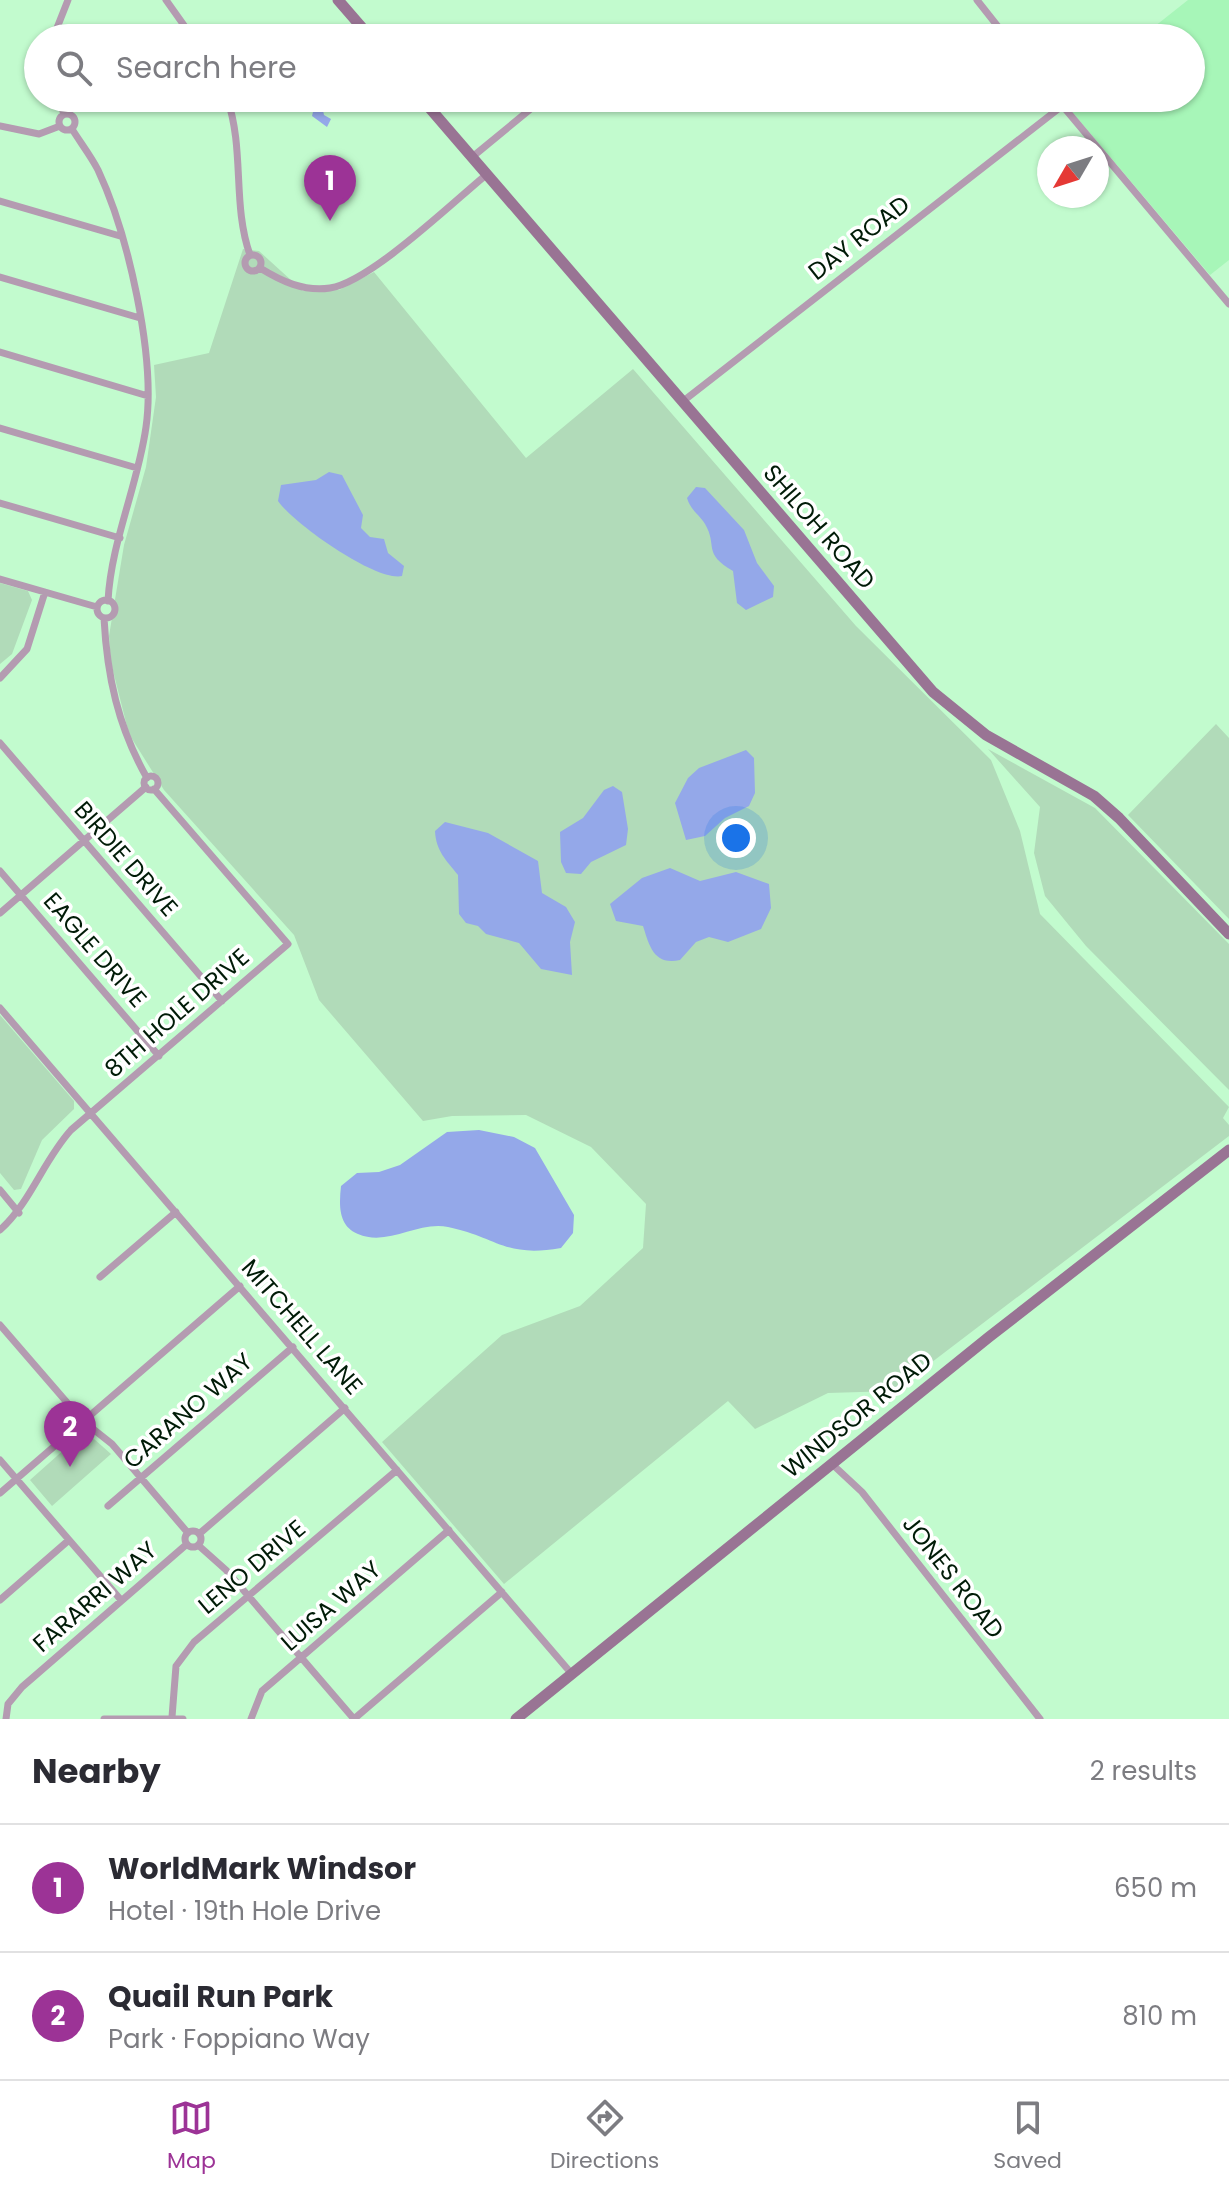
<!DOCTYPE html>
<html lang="en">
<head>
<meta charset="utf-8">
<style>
  body { margin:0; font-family:Poppins,sans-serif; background:#f7f7f7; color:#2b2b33 }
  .compass { position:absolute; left:1037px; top:136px; width:72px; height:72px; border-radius:50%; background:#fff; box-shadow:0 2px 6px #0004; rotate:231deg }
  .you { position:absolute; left:736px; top:838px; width:28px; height:28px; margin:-20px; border:6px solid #fff; border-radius:50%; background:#1a73e8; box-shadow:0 0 0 12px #1a73e833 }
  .badge { display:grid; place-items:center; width:52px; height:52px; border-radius:50%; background:#9c3396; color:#fff; font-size:26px; font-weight:700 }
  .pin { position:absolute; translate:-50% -66px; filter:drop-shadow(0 2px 4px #0008) }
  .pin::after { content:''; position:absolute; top:42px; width:28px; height:24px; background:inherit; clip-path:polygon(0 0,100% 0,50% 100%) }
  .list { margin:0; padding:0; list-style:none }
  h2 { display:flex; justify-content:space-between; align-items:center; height:104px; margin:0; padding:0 32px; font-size:34px }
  h2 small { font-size:26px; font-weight:400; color:#7c7c81 }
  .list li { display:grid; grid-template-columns:52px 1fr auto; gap:24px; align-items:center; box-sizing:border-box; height:128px; padding:0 32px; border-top:2px solid #e1e1e2 }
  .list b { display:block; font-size:30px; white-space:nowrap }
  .list p { margin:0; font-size:26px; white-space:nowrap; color:#7c7c81 }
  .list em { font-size:26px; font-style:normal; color:#7c7c81 }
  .icon { flex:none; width:44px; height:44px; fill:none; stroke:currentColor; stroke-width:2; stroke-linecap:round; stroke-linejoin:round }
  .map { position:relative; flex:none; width:1229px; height:1719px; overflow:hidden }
  .search { position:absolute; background:#fff; box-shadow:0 2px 6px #0004; left:24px; right:24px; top:24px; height:88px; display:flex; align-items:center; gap:20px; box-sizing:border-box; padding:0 28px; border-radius:44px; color:#7c7c81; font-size:30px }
  .sheet { height:360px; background:#fff }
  nav { display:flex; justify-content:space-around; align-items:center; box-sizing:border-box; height:112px; border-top:2px solid #e1e1e2; background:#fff; font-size:22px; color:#7c7c81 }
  nav a { display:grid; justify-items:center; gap:4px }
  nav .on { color:#9c3396 }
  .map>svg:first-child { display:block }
  .built { fill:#a7f6b8 }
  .green { fill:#b1dbb9 }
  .water { fill:#94a8e9 }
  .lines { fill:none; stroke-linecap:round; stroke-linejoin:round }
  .minor { stroke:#b49bb1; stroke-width:7 }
  .secondary { stroke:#997494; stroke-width:11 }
  .labels { text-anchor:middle; stroke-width:7; stroke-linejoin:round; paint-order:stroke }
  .street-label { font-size:24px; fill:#001b07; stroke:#fff }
</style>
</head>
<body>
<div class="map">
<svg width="1229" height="1719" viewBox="0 0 1229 1719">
  <rect width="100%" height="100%" fill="#c2fbce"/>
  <!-- built -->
  <path class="built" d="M1188,0H1229V260L1210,275L1063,101L1191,98V38H1140Z"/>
  <!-- green -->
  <path class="green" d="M243,249L259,251L303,291L339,290L374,272L526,458L633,369L856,626L991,760L1020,831L1040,914L1229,1107L1223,1118L1229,1125V1136L894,1391L828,1393L755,1429L728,1401L504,1584L382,1442L502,1335L580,1306L643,1248L646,1204L591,1147L526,1115L452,1116L423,1121L319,1000L294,935L164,790L129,734L111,663L109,636L124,545L146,467L156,397L154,365L209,353Z
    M0,583L28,591L32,600L12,654L0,664Z
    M1216,724L1229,738V919L1128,815Z
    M988,749L1095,808L1229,944V1090L1086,946L1045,896L1034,853L1040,807Z
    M0,1015L74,1101V1109L42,1140L21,1189L14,1190L0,1173Z
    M85,1431L111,1454L52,1506L30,1480Z"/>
  <!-- water -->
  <path class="water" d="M316,100L321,101L324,115L331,119L327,127L312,116Z
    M329,472L342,475L363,515L361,528L370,537L384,539L388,553L404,566L402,576C376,582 293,523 278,501L281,485L316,480Z
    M696,487L705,488L744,530L757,563L774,586L773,597L746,610L737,603L733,571C702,553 718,546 705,524C699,514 691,511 687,498Z
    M746,750L754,758L755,793L749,806L725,818L705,836L686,840L675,803L688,778L699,768Z
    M613,786L622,792L628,829L626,845L591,862L581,874L566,873L561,862L560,832L583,818L604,790Z
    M445,822L488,833L538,861L542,893L566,907L575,922L570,942L572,975L541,969L519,943L486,934L478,926L466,923L459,914L458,875C446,860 436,851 435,831Z
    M670,868L700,881L736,872L769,884L771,908L761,929L728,942L709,937L696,942L680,960C653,966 649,944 643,926L616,921L610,904L642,878Z
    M479,1130L514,1137L535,1148L574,1215L573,1233L561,1248C504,1258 497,1237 448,1227C417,1221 388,1247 358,1234C338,1226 339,1205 341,1186L357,1173L379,1172L400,1165L447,1132Z"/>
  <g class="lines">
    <!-- minor -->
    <path class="minor" d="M166,0L193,38
      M977,0L1007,38
      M53,38L68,0
      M58,98L64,114
      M227,98C245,150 232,204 250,255
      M1056,98L1229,304
      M59 122a8 8 0 1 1 16 0a8 8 0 1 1-16 0Z
      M0,126L39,134L60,126
      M72,129C80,142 91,156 98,170C128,234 156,357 146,427C138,485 111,542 108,601
      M471,158L544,98
      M0,201L120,236
      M245 263a8 8 0 1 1 16 0a8 8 0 1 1-16 0Z
      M260,268C281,281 304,292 330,288C370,282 452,203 486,175
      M0,277L140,318
      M0,352L148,396
      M682,402L1062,106
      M0,428L137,468
      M0,503L120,538
      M0,579L97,607
      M97 609a9 9 0 1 1 18 0a9 9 0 1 1-18 0Z
      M104,618C107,676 118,727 147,778
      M0,678L27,649L45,592
      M0,743L222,1001
      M144 783a7 7 0 1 1 14 0a7 7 0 1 1-14 0Z
      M0,871L159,1056
      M0,913L146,787
      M0,1008L571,1673
      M0,1190L19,1213
      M0,1230C31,1202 43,1161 71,1130L288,944L154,789
      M100,1277L176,1212
      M0,1325L83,1421L112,1444L188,1533
      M0,1460L121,1600
      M832,1464L862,1492L1040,1719
      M0,1493L240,1286
      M108,1506L293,1347
      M185 1539a8 8 0 1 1 16 0a8 8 0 1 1-16 0Z
      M199,1534L345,1408
      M198,1545L226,1570L354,1719
      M0,1600L69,1540
      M172,1717L176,1666L194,1642L397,1470
      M6,1719L8,1704L22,1687L187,1544
      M104,1719H183
      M251,1719L262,1691L449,1530
      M354,1719L502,1592"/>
    <!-- secondary -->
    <path class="secondary" d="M338,0L371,38
      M421,98L933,692L986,735L1094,796L1119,818L1229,934
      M516,1719L989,1337L1229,1150"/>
  </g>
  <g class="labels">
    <!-- street labels -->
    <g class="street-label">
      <text transform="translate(859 238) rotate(-38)" y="8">DAY ROAD</text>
      <text transform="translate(819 527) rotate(49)" y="8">SHILOH ROAD</text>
      <text transform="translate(126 859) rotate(49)" y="8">BIRDIE DRIVE</text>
      <text transform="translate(95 950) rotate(49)" y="8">EAGLE DRIVE</text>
      <text transform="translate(177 1013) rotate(-41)" y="8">8TH HOLE DRIVE</text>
      <text transform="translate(302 1327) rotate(49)" y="8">MITCHELL LANE</text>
      <text transform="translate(188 1411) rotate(-41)" y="8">CARANO WAY</text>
      <text transform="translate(857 1415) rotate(-39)" y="8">WINDSOR ROAD</text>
      <text transform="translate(252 1567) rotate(-40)" y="8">LENO DRIVE</text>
      <text transform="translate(953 1577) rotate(52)" y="8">JONES ROAD</text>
      <text transform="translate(95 1597) rotate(-41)" y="8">FARARRI WAY</text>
      <text transform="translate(331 1606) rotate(-41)" y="8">LUISA WAY</text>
    </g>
  </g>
</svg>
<svg class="compass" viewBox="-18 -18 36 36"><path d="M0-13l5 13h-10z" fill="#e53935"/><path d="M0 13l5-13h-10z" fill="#7c7c81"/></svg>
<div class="you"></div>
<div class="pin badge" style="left:330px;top:221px">1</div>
<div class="pin badge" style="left:70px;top:1467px">2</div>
<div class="search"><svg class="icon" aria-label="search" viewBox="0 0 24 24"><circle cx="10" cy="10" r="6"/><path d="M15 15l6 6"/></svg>Search here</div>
</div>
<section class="sheet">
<h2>Nearby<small>2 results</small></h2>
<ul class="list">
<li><span class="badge">1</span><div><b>WorldMark Windsor</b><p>Hotel · 19th Hole Drive</p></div><em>650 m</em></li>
<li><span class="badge">2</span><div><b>Quail Run Park</b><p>Park · Foppiano Way</p></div><em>810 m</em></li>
</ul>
</section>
<nav>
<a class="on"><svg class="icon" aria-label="map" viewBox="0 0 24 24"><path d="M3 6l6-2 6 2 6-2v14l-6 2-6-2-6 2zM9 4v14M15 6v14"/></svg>Map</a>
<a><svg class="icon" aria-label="directions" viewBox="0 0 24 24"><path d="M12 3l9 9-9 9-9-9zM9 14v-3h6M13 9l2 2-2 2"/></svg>Directions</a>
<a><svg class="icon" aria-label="saved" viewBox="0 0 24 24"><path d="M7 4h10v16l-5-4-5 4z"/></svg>Saved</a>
</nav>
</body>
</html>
